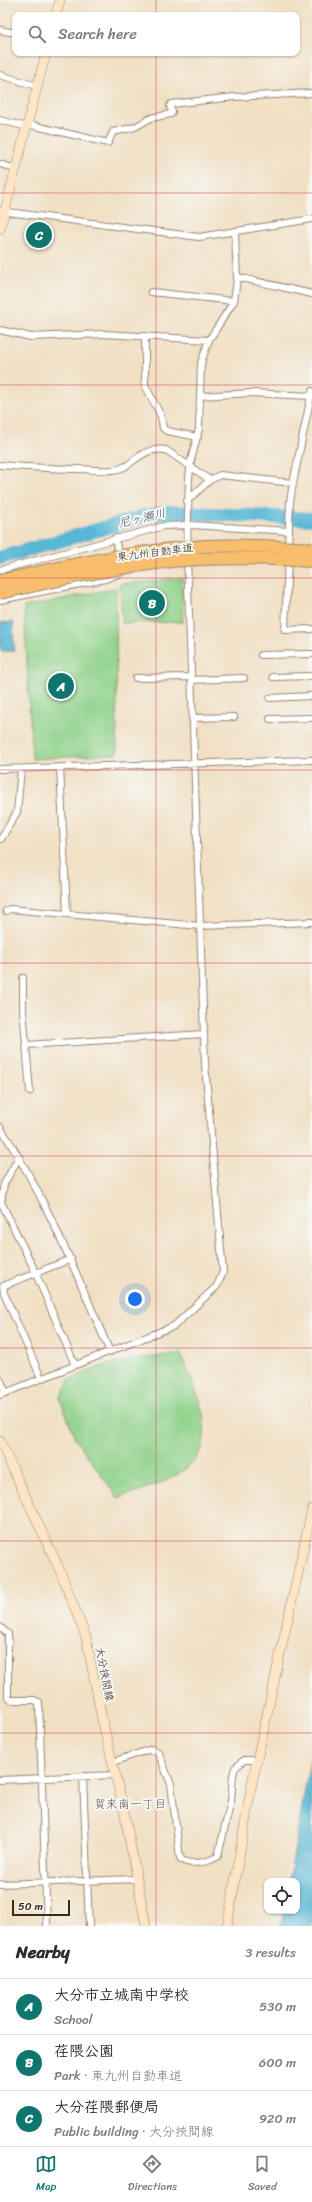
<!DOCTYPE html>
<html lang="en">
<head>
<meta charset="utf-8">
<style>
  body { margin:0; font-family:Sriracha,"Klee One",sans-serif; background:#f2f2f3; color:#2b2b33 }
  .controls { position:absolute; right:12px; bottom:12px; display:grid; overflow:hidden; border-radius:8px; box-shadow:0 1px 3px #0004 }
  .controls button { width:36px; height:36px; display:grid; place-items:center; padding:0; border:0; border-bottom:1px solid #e1e1e2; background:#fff; color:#2b2b33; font:20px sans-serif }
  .scale { position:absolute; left:12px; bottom:10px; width:58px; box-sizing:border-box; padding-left:4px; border:2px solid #3b2a1e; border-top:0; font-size:11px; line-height:14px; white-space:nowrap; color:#3b2a1e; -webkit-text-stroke:3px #f6f6f2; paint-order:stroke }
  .you { position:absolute; left:135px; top:1299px; width:14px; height:14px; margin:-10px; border:3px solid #fff; border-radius:50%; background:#1a73e8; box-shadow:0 0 0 6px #1a73e833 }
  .badge { display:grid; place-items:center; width:26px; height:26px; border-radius:50%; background:#0f766e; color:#fff; font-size:13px; font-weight:700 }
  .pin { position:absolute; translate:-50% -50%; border:2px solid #fff; box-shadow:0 1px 4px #0006 }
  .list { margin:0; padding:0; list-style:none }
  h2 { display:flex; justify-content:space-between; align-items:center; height:52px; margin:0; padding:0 16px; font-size:17px }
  h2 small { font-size:13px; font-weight:400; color:#7c7c81 }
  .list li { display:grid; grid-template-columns:26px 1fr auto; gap:12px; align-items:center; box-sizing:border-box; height:56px; padding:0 16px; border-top:1px solid #e1e1e2 }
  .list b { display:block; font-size:15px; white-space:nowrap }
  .list p { margin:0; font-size:13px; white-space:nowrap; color:#7c7c81 }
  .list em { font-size:13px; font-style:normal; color:#7c7c81 }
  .icon { flex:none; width:22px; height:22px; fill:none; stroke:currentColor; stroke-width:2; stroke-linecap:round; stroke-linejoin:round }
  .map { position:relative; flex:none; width:312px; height:1926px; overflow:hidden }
  .search { position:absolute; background:#fff; box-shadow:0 1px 3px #0004; left:12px; right:12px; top:12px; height:44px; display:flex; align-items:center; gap:10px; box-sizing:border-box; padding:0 14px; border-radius:8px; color:#7c7c81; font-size:15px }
  .sheet { height:220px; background:#fff }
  nav { display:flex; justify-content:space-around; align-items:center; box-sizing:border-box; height:56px; border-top:1px solid #e1e1e2; background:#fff; font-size:11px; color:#7c7c81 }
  nav a { display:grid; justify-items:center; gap:2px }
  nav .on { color:#0f766e }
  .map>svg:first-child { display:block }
  .green { fill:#8fd28a; stroke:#657e54 }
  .water { fill:#59b7d7; stroke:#4a707a }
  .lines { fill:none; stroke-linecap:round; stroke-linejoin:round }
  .river { stroke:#59b7d7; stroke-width:14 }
  .street-casing { stroke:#968571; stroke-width:8 }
  .secondary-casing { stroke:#968571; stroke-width:10 }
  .street { stroke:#fff; stroke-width:6 }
  .secondary { stroke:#fde5c5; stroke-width:9 }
  .highway-bridge-casing { stroke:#968571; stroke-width:14; stroke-linecap:butt }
  .highway-bridge { stroke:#f9be6d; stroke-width:12 }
  .grid { fill:none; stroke:#d1495b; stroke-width:1; stroke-opacity:0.55 }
  .labels { text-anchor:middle; stroke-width:4; stroke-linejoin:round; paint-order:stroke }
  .street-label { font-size:11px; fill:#3b2a1e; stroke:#f6f6f2 }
  .water-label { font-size:12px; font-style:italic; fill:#465b5f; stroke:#f6f6f2 }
  .neighbourhood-label { font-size:12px; fill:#6c5762; stroke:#f6f6f2 }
</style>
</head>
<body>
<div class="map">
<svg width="312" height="1926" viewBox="0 0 312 1926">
  <rect width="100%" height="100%" fill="#f6f6f2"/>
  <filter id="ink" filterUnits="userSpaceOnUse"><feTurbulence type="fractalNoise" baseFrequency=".025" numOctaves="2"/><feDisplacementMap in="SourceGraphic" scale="8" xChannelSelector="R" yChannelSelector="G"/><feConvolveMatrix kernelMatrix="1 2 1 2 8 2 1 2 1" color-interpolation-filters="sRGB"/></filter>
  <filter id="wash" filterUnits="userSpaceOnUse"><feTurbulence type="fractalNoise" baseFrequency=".012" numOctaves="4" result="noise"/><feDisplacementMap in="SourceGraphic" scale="16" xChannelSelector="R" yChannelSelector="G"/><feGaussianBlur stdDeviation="0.9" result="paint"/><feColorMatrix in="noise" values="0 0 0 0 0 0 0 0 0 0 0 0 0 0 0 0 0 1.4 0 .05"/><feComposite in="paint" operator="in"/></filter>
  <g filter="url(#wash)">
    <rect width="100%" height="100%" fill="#f1e0c4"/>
    <!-- green -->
    <path class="green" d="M182,578L183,622L122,623L120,584Z
      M116,588L117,754L32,759L24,607Z
      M180,1353C196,1391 227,1445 178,1474C160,1485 137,1491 118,1498L75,1438L60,1398L70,1379L108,1364Z"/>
    <!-- water -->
    <path class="water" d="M13,622L14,651H1L0,623Z
      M312,1750V1926H281L284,1911H297V1881H289Z"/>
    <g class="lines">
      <!-- river -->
      <path class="river" d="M0,558L145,516L170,512L312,519"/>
    </g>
  </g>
  <g filter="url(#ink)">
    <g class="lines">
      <!-- street casing -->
      <g class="street-casing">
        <path id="street" d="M0,30L15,33
          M0,75L37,86
          M0,120L27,127
          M27,124L108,143L113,132L135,127L151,118L171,114L172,112L170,106L171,104L234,97L312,93
          M0,164L16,169
          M0,211L199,237L312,219
          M237,277L312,294
          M151,292L234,301
          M0,330L31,337L104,334L209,340
          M145,336V385L161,416L163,428L167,431L198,437
          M200,396L251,393L311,396
          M0,465C27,467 53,469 79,469C90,469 102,471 113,470C133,469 139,446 166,450L210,480
          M293,483L312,391
          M187,501L210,480L220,475L293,483L290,502L288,549
          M115,538L119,558
          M187,549L189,479L191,460L199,429L201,363L209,340L234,301L237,279L235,233
          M288,558L285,630L312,629
          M0,570L164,526L191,525L289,531
          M0,600L105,579L119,574L122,569
          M261,655L312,654
          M273,677L312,676
          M136,678L191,677
          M191,680L244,678
          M270,698L312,696
          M192,718L234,717
          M270,719L312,718
          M60,767L67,914
          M0,769L312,760
          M1,839L17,812L21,769
          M6,911L10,909L200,926L312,922
          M23,978V1010L30,1091
          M26,1045L204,1034
          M0,1127C46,1197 77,1275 110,1352
          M19,1157L4,1184L1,1202L33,1267L75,1365
          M41,1378L4,1293L3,1286L71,1259
          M0,1379L6,1393
          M0,1395L174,1326L217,1286L223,1272L205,1064L187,558
          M0,1627L8,1634V1697L11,1700H34L39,1702L47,1926
          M112,1762L152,1749L158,1752L171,1784L180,1858C187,1867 210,1862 218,1856L231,1801L233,1775L235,1768L244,1760H257
          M83,1776L89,1926
          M0,1780L115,1775
          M0,1884L136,1879"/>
      </g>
      <!-- secondary casing -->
      <g class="secondary-casing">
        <path id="secondary" d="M56,15L60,0
          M0,229L46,53
          M0,1441L61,1573L86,1637L102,1719L124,1811L146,1926
          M227,1926L252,1783L312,1509"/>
      </g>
      <!-- street -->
      <use href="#street" class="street"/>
      <!-- secondary -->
      <use href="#secondary" class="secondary"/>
      <!-- highway-bridge casing -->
      <g class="highway-bridge-casing">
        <path id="highway-bridge" d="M0,581C68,566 136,550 206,546C241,544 277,547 312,549
          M0,593C57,580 115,567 173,561C219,556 266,558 312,561"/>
      </g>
      <!-- highway-bridge -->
      <use href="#highway-bridge" class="highway-bridge"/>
    </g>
  </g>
  <!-- grid -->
  <path class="grid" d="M156,0V15M156,53V1926M0,193H312M0,385H312M0,578H312M0,770H312M0,963H312M0,1156H312M0,1348H312M0,1541H312M0,1733H312"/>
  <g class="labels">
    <!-- street labels -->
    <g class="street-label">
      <text transform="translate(155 552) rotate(-7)" y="4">東九州自動車道</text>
      <text transform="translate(105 1674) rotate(79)" y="4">大分挾間線</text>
    </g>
    <!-- water labels -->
    <g class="water-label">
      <text transform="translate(142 518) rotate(-13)" y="4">尼ヶ瀬川</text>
    </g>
    <!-- neighbourhood labels -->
    <g class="neighbourhood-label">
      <text x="130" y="1808">賀来南一丁目</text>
    </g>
  </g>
</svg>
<div class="controls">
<button><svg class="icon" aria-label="locate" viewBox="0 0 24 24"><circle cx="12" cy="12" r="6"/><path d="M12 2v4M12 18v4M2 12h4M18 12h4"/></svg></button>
</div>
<div class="scale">50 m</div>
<div class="you"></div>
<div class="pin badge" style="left:61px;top:686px">A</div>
<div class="pin badge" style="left:152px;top:603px">B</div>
<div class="pin badge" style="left:39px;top:235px">C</div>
<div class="search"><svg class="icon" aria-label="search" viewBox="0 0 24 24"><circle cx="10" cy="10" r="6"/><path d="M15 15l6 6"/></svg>Search here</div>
</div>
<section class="sheet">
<h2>Nearby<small>3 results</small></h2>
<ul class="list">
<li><span class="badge">A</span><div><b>大分市立城南中学校</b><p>School</p></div><em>530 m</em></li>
<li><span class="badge">B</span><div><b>荏隈公園</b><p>Park · 東九州自動車道</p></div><em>600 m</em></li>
<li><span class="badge">C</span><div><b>大分荏隈郵便局</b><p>Public building · 大分挾間線</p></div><em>920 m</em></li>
</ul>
</section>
<nav>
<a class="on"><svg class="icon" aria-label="map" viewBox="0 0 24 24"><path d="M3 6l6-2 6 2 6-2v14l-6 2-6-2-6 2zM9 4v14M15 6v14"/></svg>Map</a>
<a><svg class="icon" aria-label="directions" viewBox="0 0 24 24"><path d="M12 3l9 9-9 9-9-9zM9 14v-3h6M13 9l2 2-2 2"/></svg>Directions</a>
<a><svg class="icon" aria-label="saved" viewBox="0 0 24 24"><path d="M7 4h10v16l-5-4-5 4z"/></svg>Saved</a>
</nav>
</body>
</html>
